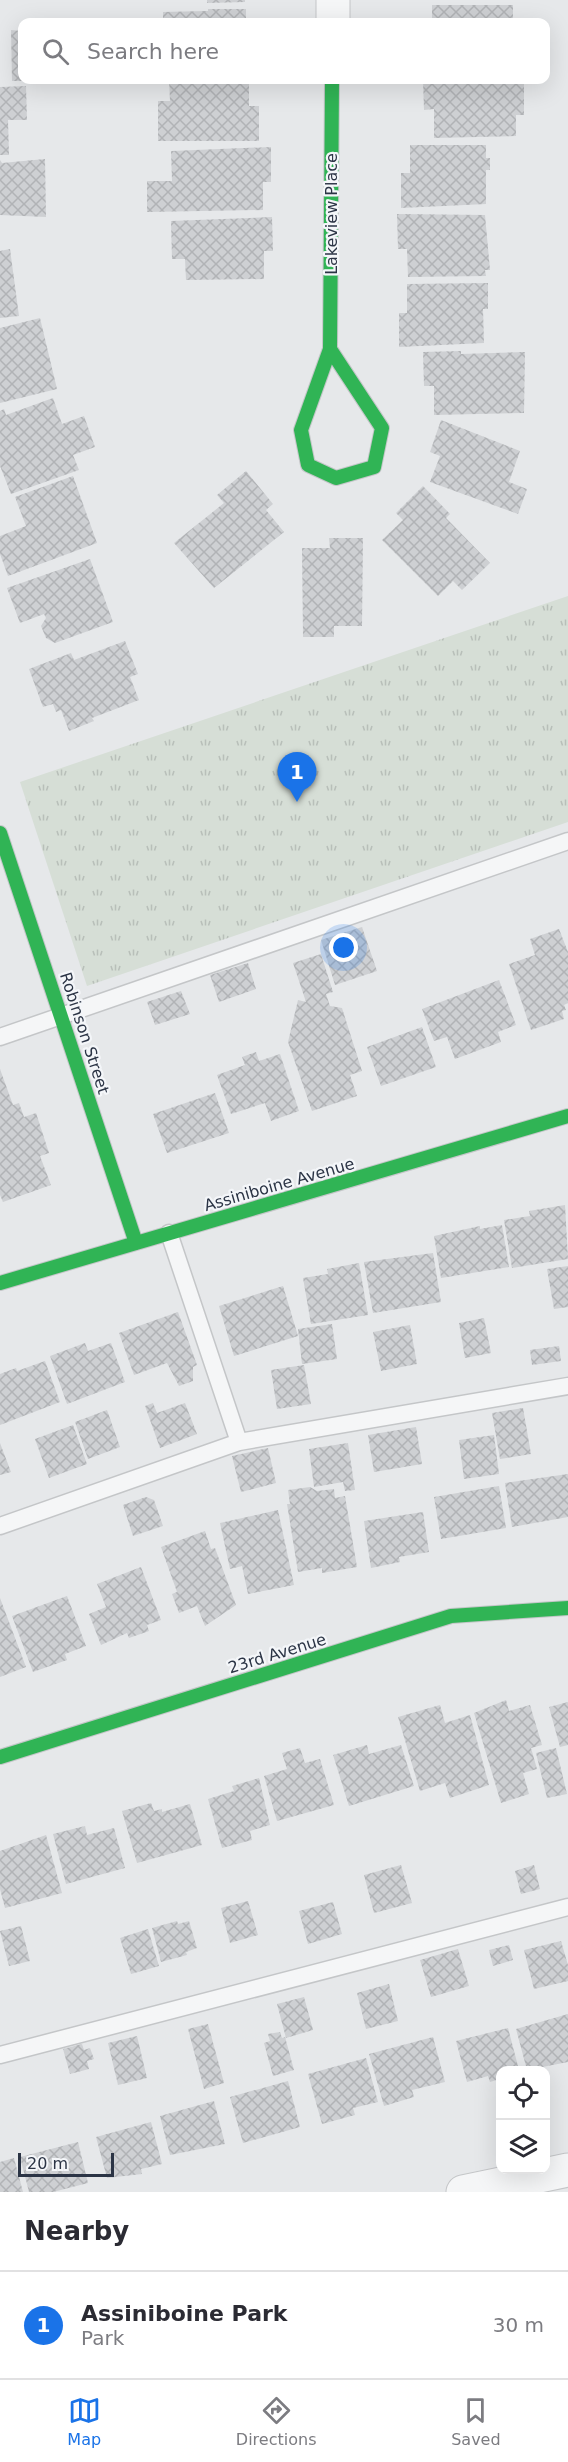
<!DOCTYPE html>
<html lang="en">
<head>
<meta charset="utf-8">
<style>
  body { margin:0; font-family:"DejaVu Sans",sans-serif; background:#f2f2f3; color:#2b2b33 }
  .controls { position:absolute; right:18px; bottom:18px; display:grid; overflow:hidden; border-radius:12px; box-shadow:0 6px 24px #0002 }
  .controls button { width:54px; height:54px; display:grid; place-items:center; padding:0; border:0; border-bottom:2px solid #e1e1e2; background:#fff; color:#2b2b33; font:30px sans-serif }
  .scale { position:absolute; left:18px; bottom:15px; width:96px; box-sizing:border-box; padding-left:6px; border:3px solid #2b3445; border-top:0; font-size:16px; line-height:21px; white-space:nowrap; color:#2b3445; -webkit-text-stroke:4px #f4f6f9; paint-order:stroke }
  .you { position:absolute; left:344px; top:948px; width:21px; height:21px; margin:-15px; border:4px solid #fff; border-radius:50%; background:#1a73e8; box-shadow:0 0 0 9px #1a73e833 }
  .badge { display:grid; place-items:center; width:39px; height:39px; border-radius:50%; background:#1a73e8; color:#fff; font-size:20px; font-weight:700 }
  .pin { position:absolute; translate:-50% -50px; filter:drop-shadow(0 2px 3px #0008) }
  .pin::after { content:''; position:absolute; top:32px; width:21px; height:18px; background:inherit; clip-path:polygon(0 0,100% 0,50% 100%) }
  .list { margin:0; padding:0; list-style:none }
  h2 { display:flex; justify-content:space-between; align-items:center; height:78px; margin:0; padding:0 24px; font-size:26px }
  h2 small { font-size:20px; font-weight:400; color:#7c7c81 }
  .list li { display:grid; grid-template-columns:39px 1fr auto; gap:18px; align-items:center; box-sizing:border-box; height:108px; padding:0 24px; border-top:2px solid #e1e1e2 }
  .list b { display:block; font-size:22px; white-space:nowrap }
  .list p { margin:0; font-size:20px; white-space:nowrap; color:#7c7c81 }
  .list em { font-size:20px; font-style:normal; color:#7c7c81 }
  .icon { flex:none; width:33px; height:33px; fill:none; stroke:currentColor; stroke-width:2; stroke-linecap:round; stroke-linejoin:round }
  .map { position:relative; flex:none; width:568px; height:2192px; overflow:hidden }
  .search { position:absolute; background:#fff; box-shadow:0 6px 24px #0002; left:18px; right:18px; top:18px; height:66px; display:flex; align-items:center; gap:15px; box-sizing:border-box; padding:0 21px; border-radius:12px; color:#7c7c81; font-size:22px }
  .sheet { height:186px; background:#fff }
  nav { display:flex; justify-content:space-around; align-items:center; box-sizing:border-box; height:84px; border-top:2px solid #e1e1e2; background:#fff; font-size:16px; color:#7c7c81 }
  nav a { display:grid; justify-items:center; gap:3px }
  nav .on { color:#1a73e8 }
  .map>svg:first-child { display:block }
  .park { fill:url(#park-tufts) }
  .building { fill:url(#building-cross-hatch) }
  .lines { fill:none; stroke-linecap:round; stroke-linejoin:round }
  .lane-casing { stroke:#c4c6c8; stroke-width:19 }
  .street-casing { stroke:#c4c6c8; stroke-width:35 }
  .fast-casing { stroke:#c4c6c8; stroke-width:16 }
  .lane { stroke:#f5f6f7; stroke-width:16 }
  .street { stroke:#f5f6f7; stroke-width:33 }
  .fast { stroke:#30b455; stroke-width:14 }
  .labels { text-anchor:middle; stroke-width:4.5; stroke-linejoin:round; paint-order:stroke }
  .street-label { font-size:16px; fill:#2b3445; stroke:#f4f6f9 }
</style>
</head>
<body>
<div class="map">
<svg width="568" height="2192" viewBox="0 0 568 2192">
  <defs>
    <pattern id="park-tufts" width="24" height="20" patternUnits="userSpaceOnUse" patternTransform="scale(1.5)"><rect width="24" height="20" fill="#d6ded6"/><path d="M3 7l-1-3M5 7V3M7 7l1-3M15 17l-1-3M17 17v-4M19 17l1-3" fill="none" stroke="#b8bfb9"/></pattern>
    <pattern id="building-cross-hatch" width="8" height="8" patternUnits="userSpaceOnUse" patternTransform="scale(1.5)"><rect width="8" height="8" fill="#ced0d3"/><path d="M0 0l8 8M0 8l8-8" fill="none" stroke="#b1b3b6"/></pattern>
  </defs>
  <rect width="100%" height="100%" fill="#e6e8ea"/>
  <!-- park -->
  <path class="park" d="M568,596V822L87,986L20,782Z"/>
  <!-- building -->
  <path class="building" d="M207,0H245V2L207,3Z
    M432,5H513V22H432Z
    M208,9H246V22H163V12L208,11Z
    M11,30L22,31V81H12Z
    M169,80H249V106H259V141H158V101H170Z
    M423,80H524V115H516V136L434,138V109L424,110Z
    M26,86L27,120H8L9,155H0V87Z
    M410,145H486V158H490V170H486V204L401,208V173H410Z
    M271,147V182H263V210L147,212V181H172L171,151Z
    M45,159L46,217L0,215V160L2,163Z
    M397,214L485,215L490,270H485L486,276L408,277L407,249H398Z
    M272,217L273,251H264V279L186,280L185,259H172L171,221Z
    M10,249L19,316L0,318V251Z
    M488,283V309H483L484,343L399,347V313H407V284Z
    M40,318L57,389L0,403V328Z
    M461,351V354L525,352L524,413L434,415V386H424L423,352Z
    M53,398L62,424L84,416L95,447L73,455L79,470L11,494L0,466V411L4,409L6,415Z
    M441,420L520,451L509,482L527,489L518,514L430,482L440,456L430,452Z
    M246,471L273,504L266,510L284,532L214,588L174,543L224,503L217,495Z
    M73,476L97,543L8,576L0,554V536L26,526L15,497Z
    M423,486L450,514L446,518L490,563L462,590L453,581L438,596L382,540L403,520L396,513Z
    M329,538H363L362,626H334V637H303L302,548H330Z
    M90,559L113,622L55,643L46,638L41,626L46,618L44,614L20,623L7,588Z
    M125,641L138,674L130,677L139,700L92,718L94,721L69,731L61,710L56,712L53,704L43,707L29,669L71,653L74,660Z
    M362,927L377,971L335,985L321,940Z
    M559,929L568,952V1003L564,1005L566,1010L562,1011L564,1019L531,1030L509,964L535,955L530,939Z
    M321,954L333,992L326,994L330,1006L342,1008L362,1071L350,1075L357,1096L312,1111L288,1042L298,1000L306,1002L293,963Z
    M248,963L256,989L219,1002L210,975Z
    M499,980L516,1025L498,1032L501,1042L455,1059L447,1037L434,1041L422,1009Z
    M181,991L190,1014L155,1025L147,1002Z
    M422,1027L436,1067L381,1086L367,1047Z
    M256,1052L259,1061L280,1054L299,1111L271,1121L265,1103L231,1114L217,1075L245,1065L242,1057Z
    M0,1069L13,1105L19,1103L24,1117L36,1113L49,1153L40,1156L51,1185L3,1202L0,1195Z
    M215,1093L229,1133L167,1153L153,1114Z
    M565,1205L568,1259L512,1268L504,1220L530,1216L529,1211Z
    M502,1225L509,1267L441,1278L434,1236L480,1226V1229Z
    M433,1253L441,1302L373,1313L364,1262Z
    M359,1263L368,1315L311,1324L303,1278L328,1274L327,1269Z
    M568,1266V1307L554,1309L547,1269Z
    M283,1286L298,1336L234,1356L219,1306Z
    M178,1312L197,1365L193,1367V1381L179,1386L167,1363L134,1375L119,1333Z
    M484,1318L491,1353L465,1358L459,1323Z
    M332,1324L337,1359L302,1364L298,1329Z
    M410,1325L417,1364L381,1371L373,1332Z
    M85,1343L88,1351L111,1343L125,1382L67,1404L50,1356Z
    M559,1346L561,1361L532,1365L530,1350Z
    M45,1361L60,1402L0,1425V1374L16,1368L17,1371Z
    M304,1365L311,1404L277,1409L271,1370Z
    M153,1403L157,1413L185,1403L197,1434L160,1448L145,1406Z
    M523,1408L531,1454L500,1459L492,1413Z
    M107,1410L120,1447L88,1459L75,1422Z
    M73,1425L87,1464L49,1478L35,1439Z
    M416,1427L422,1464L374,1472L368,1435Z
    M494,1435L499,1474L464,1479L459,1440Z
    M0,1443L11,1472L0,1475Z
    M348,1443L355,1490L345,1491L343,1482L314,1487L309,1449Z
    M268,1448L276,1483L241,1492L232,1456Z
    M568,1474V1517L512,1527L505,1483Z
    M499,1486L506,1528L441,1539L434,1497Z
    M310,1487L317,1491L334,1489L335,1498L345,1496L357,1567L322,1573V1568L298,1572L287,1504H290L288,1490Z
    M146,1497L154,1500L163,1526L133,1536L123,1505Z
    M278,1510L294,1585L248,1594L242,1566L230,1569L220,1523Z
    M423,1512L429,1552L399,1557L400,1562L371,1568L364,1521Z
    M205,1531L211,1549L215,1548L236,1605L205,1626L197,1606L179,1613L172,1594L177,1592L161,1547Z
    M141,1567L161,1620L147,1625L149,1631L129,1638L127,1633L101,1645L89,1614L106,1607L97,1584Z
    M67,1596L86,1646L65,1654L67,1660L33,1672L12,1616Z
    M0,1598L26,1667L0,1677Z
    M506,1700L509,1711L530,1705L542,1745L531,1748L537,1769L523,1773L529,1794L501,1803L474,1713Z
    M568,1702V1745L560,1747L549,1707Z
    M440,1705L445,1723L470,1715L489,1785L450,1798L445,1783L420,1791L398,1717Z
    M367,1745L369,1754L401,1745L414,1786L349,1806L333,1755Z
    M300,1748L305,1763L320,1759L334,1805L277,1821L264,1776L287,1769L282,1753Z
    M556,1748L567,1794L547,1798L536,1753Z
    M259,1778L270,1825L250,1831L252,1840L222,1848L208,1799L234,1791L232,1786Z
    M151,1803L154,1811L162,1809V1812L190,1804L202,1845L137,1863L122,1811Z
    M85,1826L87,1835L114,1828L125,1868L66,1884L53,1834Z
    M46,1835L62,1893L5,1908L0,1889V1851Z
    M401,1865L412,1903L374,1913L364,1875Z
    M534,1865L540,1889L521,1894L515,1871Z
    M248,1901L258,1935L230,1943L221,1908Z
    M333,1902L342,1934L308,1944L299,1911Z
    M177,1921L178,1924L189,1921L197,1948L186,1952L187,1955L161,1962L152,1928Z
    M21,1926L30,1961L9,1966L0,1931Z
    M148,1929L159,1966L131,1974L120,1938Z
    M561,1941L568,1965V1981L534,1989L524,1950Z
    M509,1945L513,1960L493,1966L489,1950Z
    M458,1949L469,1986L431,1997L420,1960Z
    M389,1984L398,2021L366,2029L357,1993Z
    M304,1997L313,2030L286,2038L277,2004Z
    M568,2014V2062L527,2070L516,2029Z
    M208,2024L224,2083L204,2089L188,2029Z
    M508,2028L519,2070H500V2079L490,2082L488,2076L467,2082L456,2041Z
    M280,2032L282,2038L285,2037L294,2070L273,2076L264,2043L270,2041L268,2034Z
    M137,2036L147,2078L118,2085L108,2043Z
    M433,2037L445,2082L412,2090L414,2097L384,2106L369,2054Z
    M82,2044L84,2050L90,2048L94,2059L87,2061L89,2069L70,2074L63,2049Z
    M366,2058L378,2102L353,2108L355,2115L322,2124L308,2074Z
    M288,2081L300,2127L243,2143L230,2097Z
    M214,2101L225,2144L170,2155L160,2116Z
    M151,2122L162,2164L141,2169L142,2174L107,2178L96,2137Z
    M78,2142L88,2183L53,2192H29L20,2157Z
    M14,2158L23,2192H0V2162Z"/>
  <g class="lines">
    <!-- lane casing -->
    <g class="lane-casing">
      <path id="lane" d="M0,1037L568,841
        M169,1233L239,1442
        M0,1526L239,1442L568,1386
        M0,2055L568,1907"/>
    </g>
    <!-- street casing -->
    <g class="street-casing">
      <path id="street" d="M333,22V0
        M463,2192L568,2170"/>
    </g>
    <!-- fast casing -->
    <g class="fast-casing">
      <path id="fast" d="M330,349L382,428L374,467L336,478L308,465L301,430L330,349L332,80
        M0,833L136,1243
        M0,1283L568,1116
        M0,1757L451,1616L568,1608"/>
    </g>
    <!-- lane -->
    <use href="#lane" class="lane"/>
    <!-- street -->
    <use href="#street" class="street"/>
    <!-- fast -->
    <use href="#fast" class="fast"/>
  </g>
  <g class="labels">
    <!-- street labels -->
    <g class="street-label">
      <text transform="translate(331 214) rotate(-90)" y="6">Lakeview Place</text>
      <text transform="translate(85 1033) rotate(72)" y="6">Robinson Street</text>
      <text transform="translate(279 1184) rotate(-16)" y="6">Assiniboine Avenue</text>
      <text transform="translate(277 1653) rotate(-17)" y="6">23rd Avenue</text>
    </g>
  </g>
</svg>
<div class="controls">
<button><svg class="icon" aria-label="locate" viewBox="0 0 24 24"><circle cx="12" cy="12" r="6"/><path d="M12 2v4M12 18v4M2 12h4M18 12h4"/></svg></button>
<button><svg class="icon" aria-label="layers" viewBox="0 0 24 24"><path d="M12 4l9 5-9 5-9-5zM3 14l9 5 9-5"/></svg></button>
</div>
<div class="scale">20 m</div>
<div class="you"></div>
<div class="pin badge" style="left:297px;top:802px">1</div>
<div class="search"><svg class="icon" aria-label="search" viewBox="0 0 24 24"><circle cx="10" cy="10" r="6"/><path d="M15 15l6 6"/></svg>Search here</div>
</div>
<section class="sheet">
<h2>Nearby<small></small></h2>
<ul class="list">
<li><span class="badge">1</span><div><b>Assiniboine Park</b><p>Park</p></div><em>30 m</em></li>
</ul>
</section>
<nav>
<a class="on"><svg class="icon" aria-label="map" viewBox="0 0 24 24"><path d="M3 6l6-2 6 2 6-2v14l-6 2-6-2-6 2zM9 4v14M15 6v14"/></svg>Map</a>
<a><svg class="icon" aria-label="directions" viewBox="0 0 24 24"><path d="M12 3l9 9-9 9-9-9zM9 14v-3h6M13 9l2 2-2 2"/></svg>Directions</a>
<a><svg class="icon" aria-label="saved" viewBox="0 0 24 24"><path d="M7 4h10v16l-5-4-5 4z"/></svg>Saved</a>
</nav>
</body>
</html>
